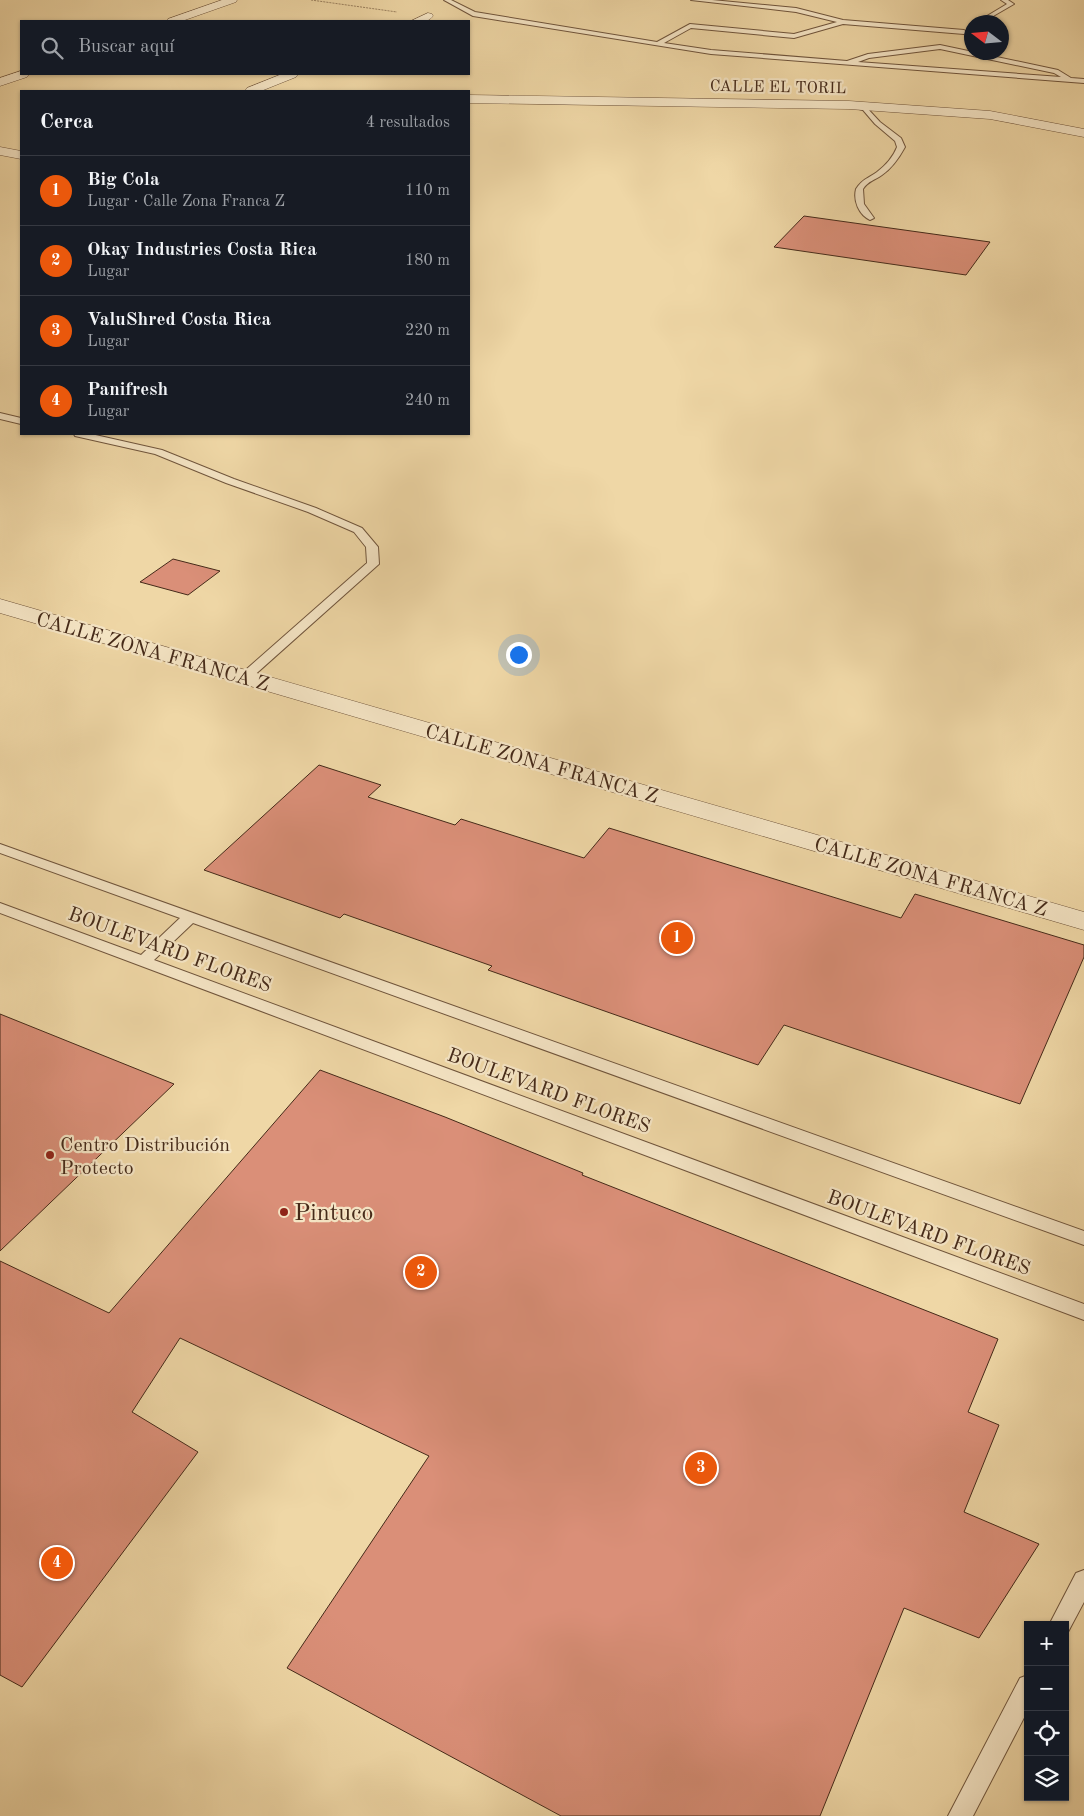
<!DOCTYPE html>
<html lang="es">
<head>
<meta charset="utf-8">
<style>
  body { margin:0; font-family:"Old Standard TT",serif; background:#20242c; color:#f1f3f6 }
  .controls { position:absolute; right:15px; bottom:15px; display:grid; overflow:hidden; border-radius:0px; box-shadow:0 1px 4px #0004 }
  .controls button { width:45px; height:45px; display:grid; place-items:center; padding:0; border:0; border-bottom:1px solid #363941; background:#171b24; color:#f1f3f6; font:25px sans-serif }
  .compass { position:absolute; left:964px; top:15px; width:45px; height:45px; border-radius:50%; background:#171b24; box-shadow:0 1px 4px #0004; rotate:286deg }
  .you { position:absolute; left:518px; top:654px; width:18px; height:18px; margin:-12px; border:4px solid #fff; border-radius:50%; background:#1a73e8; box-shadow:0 0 0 8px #1a73e833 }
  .badge { display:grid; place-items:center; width:32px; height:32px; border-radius:50%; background:#ea580c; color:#fff; font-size:16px; font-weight:700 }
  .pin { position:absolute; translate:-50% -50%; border:2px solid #fff; box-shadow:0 1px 5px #0006 }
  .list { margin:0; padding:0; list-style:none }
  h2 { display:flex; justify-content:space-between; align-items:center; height:65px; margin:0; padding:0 20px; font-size:21px }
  h2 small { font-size:16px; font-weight:400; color:#9ea1a6 }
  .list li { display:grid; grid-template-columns:32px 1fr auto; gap:15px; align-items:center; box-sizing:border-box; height:70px; padding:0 20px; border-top:1px solid #363941 }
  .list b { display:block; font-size:19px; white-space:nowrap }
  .list p { margin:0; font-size:16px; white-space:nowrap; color:#9ea1a6 }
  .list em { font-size:16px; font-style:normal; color:#9ea1a6 }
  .icon { flex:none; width:28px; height:28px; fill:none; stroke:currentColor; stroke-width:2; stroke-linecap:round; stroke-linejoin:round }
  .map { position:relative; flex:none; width:1084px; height:1816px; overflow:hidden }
  .search { position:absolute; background:#171b24; box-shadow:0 1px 4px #0004; left:20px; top:20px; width:450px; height:55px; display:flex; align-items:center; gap:12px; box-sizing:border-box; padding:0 18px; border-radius:0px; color:#9ea1a6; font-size:19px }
  .panel { position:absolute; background:#171b24; box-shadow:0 1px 4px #0004; left:20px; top:90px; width:450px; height:345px; border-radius:0px }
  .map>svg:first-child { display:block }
  .building { fill:#da8f78; stroke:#452a19 }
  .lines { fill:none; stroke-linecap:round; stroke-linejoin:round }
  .service-casing { stroke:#70553c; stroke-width:2 }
  .minor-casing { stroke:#70553c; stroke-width:1 }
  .path { stroke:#452a19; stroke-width:1; stroke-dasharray:0.5 1; stroke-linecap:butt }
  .service { fill:#f5e5c5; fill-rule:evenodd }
  .minor { fill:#f5e5c5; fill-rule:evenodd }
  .poi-dot { fill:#8f2418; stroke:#f5e5c5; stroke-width:2 }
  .labels { text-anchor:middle; stroke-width:4.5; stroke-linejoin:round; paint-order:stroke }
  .far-street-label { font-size:16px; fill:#452a19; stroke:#f5e5c5 }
  .street-label { font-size:20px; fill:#452a19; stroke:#f5e5c5 }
  .poi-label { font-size:20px; fill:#452a19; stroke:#f5e5c5; text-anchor:start }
  .near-poi-label { font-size:24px; fill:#452a19; stroke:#f5e5c5; text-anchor:start }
</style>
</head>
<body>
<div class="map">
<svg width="1084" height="1816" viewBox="0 0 1084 1816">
  <rect width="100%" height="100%" fill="#efd7a6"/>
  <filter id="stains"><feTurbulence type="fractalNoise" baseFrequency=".004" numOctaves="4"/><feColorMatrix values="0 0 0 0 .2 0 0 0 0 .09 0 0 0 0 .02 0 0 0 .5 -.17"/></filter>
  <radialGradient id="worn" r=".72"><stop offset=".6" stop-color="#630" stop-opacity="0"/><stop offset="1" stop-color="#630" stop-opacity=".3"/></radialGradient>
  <!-- building -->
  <path class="building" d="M804,216L990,242L966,275L774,247Z
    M173,559L220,571L188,595L140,582Z
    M319,765L381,785L368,797L455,825L461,819L584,858L609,828L901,918L915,894L1084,945V957L1020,1104L784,1025L758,1065L488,970L492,966L344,914L340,918L204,870Z
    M0,1014L174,1084L0,1251Z
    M320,1070L445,1117L583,1173L582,1175L998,1339L968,1412L999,1425L964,1512L1039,1544L979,1638L904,1608L820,1816H561L287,1668L429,1456L180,1338L132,1412L198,1452L22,1687L0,1675V1261L109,1313Z"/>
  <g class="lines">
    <!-- service casing -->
    <g class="service-casing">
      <path id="service" d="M444,0H451L475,12L657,42L690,24L794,34L837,22L796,12L691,0H712L796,8L843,20L964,30L967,32L964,34L843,24L794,38L691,28L664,43L711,50L847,61L868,54L940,45L1058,70L1071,78L1084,79V83L711,54L473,16ZM940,49L1054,73L1061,77L858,62L869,58Z
        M1001,0H1008L1014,4L983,22H977L1007,4Z
        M849,103L867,108L880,122L901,138L905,147C899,158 892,168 882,175C875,180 868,181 863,189L864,204L874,218L870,220C859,215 853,201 856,189C862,179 869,178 877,172C886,165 893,157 897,147L895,141L875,124L863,110L847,106L846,105Z
        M0,413L21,418V424L0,419Z
        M74,434H91L162,450L234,479L316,508L362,528L378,547L379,564L249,680H241L239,677L241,674L367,563L366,547L354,532L308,512L226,483L155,454L75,436Z
        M0,844L1084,1231V1245L193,923L154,960L1084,1304V1320L0,913V903L141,955L180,918L0,853Z
        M1084,1570V1602L1068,1632L1065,1633V1625H1049L1076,1573Z
        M1028,1675V1710L973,1816H948L1020,1678Z"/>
    </g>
    <!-- minor casing -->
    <g class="minor-casing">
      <path id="minor" d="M222,0H237L236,2L182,21H167L168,19Z
        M428,13L432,14L433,16C428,23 419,22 411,21Z
        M21,71V74H29L27,77L0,86V78Z
        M282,74H298L296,77L261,91H245L247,88Z
        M469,95L849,101L990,111L1084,129V137L990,119L849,109L469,103Z
        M0,147L21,151V159L0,155Z
        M0,599L1084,912V930L0,613Z"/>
    </g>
    <!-- path -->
    <path class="path" d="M311,0L397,12"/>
    <!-- service -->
    <use href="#service" class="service"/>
    <!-- minor -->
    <use href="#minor" class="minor"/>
  </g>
  <!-- markers -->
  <g class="poi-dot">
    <circle cx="50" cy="1155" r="5"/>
    <circle cx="284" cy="1212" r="5"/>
  </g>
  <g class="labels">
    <!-- far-street labels -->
    <g class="far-street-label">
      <text transform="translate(778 86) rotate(1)" y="6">CALLE EL TORIL</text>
    </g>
    <!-- street labels -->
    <g class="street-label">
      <text transform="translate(153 651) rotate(16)" y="7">CALLE ZONA FRANCA Z</text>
      <text transform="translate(542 763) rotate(16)" y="7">CALLE ZONA FRANCA Z</text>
      <text transform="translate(931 876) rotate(16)" y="7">CALLE ZONA FRANCA Z</text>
      <text transform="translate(170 949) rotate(20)" y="7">BOULEVARD FLORES</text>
      <text transform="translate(549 1090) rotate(20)" y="7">BOULEVARD FLORES</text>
      <text transform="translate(929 1232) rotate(20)" y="7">BOULEVARD FLORES</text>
    </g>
    <!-- poi labels -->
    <g class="poi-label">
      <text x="60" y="1151">Centro Distribución<tspan x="60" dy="23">Protecto</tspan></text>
    </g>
    <!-- near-poi labels -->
    <g class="near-poi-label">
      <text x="294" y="1220">Pintuco</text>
    </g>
  </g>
  <rect width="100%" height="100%" filter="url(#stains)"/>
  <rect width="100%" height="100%" fill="url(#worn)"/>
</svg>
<div class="controls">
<button>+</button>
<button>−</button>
<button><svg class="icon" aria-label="locate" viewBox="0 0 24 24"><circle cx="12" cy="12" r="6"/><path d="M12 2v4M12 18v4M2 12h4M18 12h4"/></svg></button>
<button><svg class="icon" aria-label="layers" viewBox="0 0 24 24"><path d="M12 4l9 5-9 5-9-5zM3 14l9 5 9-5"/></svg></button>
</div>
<svg class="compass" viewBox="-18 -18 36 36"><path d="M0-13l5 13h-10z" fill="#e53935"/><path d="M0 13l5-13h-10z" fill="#9ea1a6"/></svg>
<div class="you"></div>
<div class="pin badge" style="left:677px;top:938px">1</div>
<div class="pin badge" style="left:421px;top:1272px">2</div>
<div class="pin badge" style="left:701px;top:1468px">3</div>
<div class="pin badge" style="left:57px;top:1563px">4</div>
<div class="search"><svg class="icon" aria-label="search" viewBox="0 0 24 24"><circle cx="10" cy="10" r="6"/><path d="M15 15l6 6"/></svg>Buscar aquí</div>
<section class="panel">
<h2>Cerca<small>4 resultados</small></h2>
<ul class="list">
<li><span class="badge">1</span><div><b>Big Cola</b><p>Lugar · Calle Zona Franca Z</p></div><em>110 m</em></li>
<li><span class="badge">2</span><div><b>Okay Industries Costa Rica</b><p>Lugar</p></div><em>180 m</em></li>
<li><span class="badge">3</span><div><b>ValuShred Costa Rica</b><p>Lugar</p></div><em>220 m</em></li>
<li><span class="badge">4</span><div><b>Panifresh</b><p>Lugar</p></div><em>240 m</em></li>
</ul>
</section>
</div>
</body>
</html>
